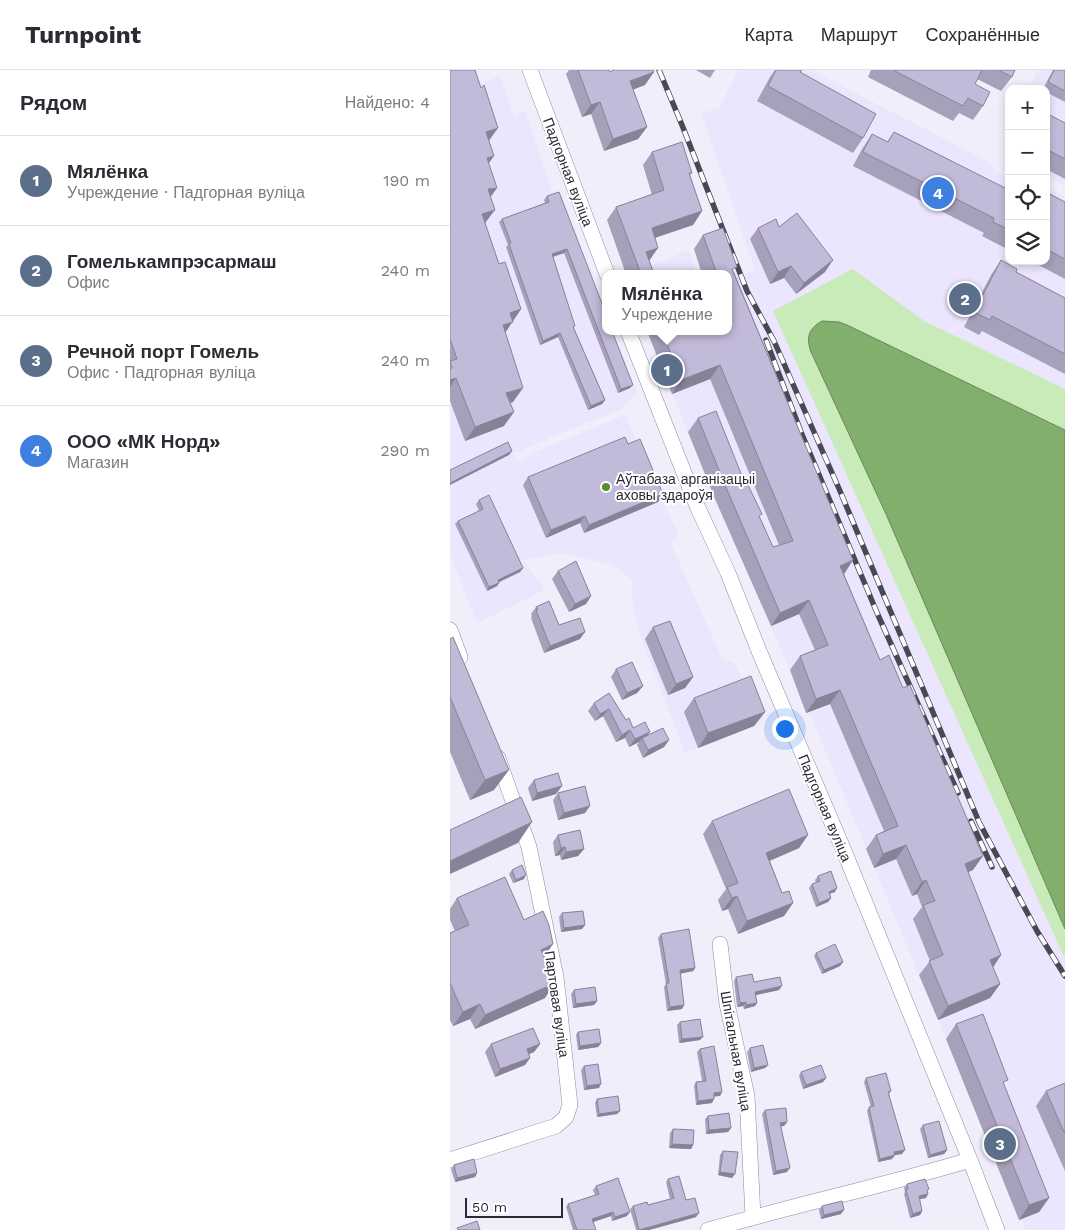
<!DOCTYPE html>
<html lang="ru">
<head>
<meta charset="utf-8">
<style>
  body { margin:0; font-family:"Work Sans",sans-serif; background:#f2f2f3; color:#2b2b33 }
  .controls { position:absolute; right:15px; top:15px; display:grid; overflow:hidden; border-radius:10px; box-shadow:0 2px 8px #0003 }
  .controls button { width:45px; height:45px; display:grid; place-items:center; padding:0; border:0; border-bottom:1px solid #e1e1e2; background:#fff; color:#2b2b33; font:25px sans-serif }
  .scale { position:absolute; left:15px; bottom:12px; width:98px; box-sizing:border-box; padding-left:5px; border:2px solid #2c2935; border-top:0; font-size:14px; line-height:18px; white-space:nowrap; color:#2c2935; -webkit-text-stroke:4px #fff; paint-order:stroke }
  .you { position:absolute; left:334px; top:658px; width:18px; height:18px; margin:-12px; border:4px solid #fff; border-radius:50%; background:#1a73e8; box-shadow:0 0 0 8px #1a73e833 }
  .badge { display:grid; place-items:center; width:32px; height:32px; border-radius:50%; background:#54902f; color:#fff; font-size:16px; font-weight:700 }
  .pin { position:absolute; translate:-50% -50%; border:2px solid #fff; box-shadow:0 1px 5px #0006 }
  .popup { position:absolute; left:152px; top:200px; width:130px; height:65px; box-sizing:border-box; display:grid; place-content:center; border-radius:10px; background:#fff; filter:drop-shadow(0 1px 4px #0005); font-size:16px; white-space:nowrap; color:#7c7c81 }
  .popup b { font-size:19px; color:#2b2b33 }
  .popup::after { content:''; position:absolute; left:50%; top:100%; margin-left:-10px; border:10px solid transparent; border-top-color:#fff }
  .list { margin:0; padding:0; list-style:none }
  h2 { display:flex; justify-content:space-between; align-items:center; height:65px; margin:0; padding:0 20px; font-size:21px }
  h2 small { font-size:16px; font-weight:400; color:#7c7c81 }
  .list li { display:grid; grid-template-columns:32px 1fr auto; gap:15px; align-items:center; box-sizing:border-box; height:90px; padding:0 20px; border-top:1px solid #e1e1e2 }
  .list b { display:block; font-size:19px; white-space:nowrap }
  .list p { margin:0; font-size:16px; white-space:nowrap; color:#7c7c81 }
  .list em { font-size:16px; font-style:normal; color:#7c7c81 }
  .icon { flex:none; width:28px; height:28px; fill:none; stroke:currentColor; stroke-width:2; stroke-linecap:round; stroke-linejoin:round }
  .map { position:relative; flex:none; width:615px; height:1160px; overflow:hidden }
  header { display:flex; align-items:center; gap:30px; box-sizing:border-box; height:70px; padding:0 25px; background:#fff; border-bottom:1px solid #e1e1e2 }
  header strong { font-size:24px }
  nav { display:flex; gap:28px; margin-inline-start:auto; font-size:18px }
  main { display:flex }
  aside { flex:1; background:#fff }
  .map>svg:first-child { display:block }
  .built { fill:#ebe5fd }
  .green { fill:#c9eab9 }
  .water { fill:#82af6b; stroke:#68875b }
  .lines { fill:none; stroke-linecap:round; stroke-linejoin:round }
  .minor-casing { stroke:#9189a6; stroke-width:16 }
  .minor { stroke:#fff; stroke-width:15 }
  .rail-casing { stroke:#4b4855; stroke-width:5.5 }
  .rail { stroke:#fff; stroke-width:4; stroke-dasharray:11; stroke-linecap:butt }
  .wall { fill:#a7a0bb }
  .shaded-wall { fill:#888298 }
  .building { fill:#c2bad9; stroke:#888298 }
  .poi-dot { fill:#54902f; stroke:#fff; stroke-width:2 }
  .labels { text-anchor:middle; stroke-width:4; stroke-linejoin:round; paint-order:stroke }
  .street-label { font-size:14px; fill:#2c2935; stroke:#fff }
  .poi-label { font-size:14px; fill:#2c2935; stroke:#fff; text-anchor:start }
</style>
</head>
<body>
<header>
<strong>Turnpoint</strong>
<nav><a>Карта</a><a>Маршрут</a><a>Сохранённые</a></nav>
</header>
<main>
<aside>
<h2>Рядом<small>Найдено: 4</small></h2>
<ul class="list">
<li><span class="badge" style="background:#5c6f8a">1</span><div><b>Мялёнка</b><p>Учреждение · Падгорная вуліца</p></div><em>190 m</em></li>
<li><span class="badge" style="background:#5c6f8a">2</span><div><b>Гомелькампрэсармаш</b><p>Офис</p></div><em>240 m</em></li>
<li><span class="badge" style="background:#5c6f8a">3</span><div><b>Речной порт Гомель</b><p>Офис · Падгорная вуліца</p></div><em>240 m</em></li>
<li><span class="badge" style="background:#3f7fe0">4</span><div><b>ООО «МК Норд»</b><p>Магазин</p></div><em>290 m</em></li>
</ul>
</aside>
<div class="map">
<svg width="615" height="1160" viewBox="0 0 615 1160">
  <rect width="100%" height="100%" fill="#f1eefb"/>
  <!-- built -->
  <path class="built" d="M0,0H18L23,16L50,6L64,46L75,40L103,123L107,121L156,245V261H162L187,323L172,339L108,364L64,384L70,392L82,383L175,345L228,464L221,474L272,589L284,593L313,648L304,656L235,683L192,571L183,538L182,509L162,495L113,483L73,490L95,520L27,553L0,484Z
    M288,0H361L541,93L546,102L559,109V191H596V117L615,127V319L474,251L403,199L615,889V1160H576L359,642L356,643L340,600L265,429L197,261H278V211L305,200L251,43L269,38Z
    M588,0H615V116L596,106V19H578Z
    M239,180L247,204H191L202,199L206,193Z"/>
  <!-- green -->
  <path class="green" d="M403,199L474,251L615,319V360L389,252L359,275L436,444L615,859V889L323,241Z"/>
  <!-- water -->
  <path class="water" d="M372,251L389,252L397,255L615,360V859L436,444L361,282C356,268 358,259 372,251Z"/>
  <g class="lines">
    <!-- minor casing -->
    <g class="minor-casing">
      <path id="minor" d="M80,0L157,204
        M178,261L248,438L278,503L309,581L394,781L520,1090L547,1160
        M0,560L10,587
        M270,874L277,934L297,1026L303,1147
        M0,1090L106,1056L116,1047L120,1035L106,907L79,777L48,688
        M258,1160C345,1135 433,1116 520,1090"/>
    </g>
    <!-- minor -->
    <use href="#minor" class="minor"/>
    <!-- rail casing -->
    <g class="rail-casing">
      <path id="rail" d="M209,0L232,55L297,221L324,271L390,421L529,752L587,861L615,906
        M316,270L351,362L428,545L508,723
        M521,751L542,797"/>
    </g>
    <!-- rail -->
    <use href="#rail" class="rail"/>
  </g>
  <!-- wall -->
  <path class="wall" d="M0,0L39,70V93L41,127L35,153L49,194L71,239L55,263L63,332L60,333L54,356L15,371L0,331Z
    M119,0H159L160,2L195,15L183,19L197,57L188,69L154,81L141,44L132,47L116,4Z
    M246,0H265L260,8Z
    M325,0H352L350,2L413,68L403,83L307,31L320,7Z
    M421,0H565L562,7L551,21L527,9L525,14L533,36L523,50L509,43L503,51L418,7Z
    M603,0H615V32L596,22V19H593Z
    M596,43L615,53V109L596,99Z
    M444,62L557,120L559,117V180L532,166L534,163L403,96L412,79L422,64L437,72Z
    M202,82L242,103L240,105L252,141L243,155L205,168L199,191L204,204H176L157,150L166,137L202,125L193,95Z
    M596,122L615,132V209L581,191H596Z
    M97,126L180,318L168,323L114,183L103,187L124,258L155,330L152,334L138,340L108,267L90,275L56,177L58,175L49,152L52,149L95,133L94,130Z
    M329,157L375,202L346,224L334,208L320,214L300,169L308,158Z
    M253,165L284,202L403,490L394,504L430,590L523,800L518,802L551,885L543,897L550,914L540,928L488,950L469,905L480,891L463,849L472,837L467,824L462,826L446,789L424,798L416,779L426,765L434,761L380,634L356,643L340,600L350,586L365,580L349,544L321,556L265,429L238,362L248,348L296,416L323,477L329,475L260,309L222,324L197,261H278V204H252L244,179Z
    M551,190L566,202L615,228V304L532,261L529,265L514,257L541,205Z
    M178,374L213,424L208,432L134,463L130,453L96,468L73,415L78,407Z
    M29,430L73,498L70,502L49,512L47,516L37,521L5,454L8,451L29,441L26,434Z
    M108,501L141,526L136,534L119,542L102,509Z
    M86,537L109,555L130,569L94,583L81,548L82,546L81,544Z
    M203,557L243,607L235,618L218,625L195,569Z
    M0,569L44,720L20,730L0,682Z
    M166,599L193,616L187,623L172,630L161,607Z
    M159,623L176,650L183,658L200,662L197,665L219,670L214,677L193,688L187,675L189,672L179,677L175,668L166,672L153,646L145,651L138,641L144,633Z
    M244,628L315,642L304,656L248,678L234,642Z
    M84,710L106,724L82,731L78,718Z
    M108,723L135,743L108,750L103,730Z
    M262,751L358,765L349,778L320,791L332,823L343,833L334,846L288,864L278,839L272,841L268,830L276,819L253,764Z
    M108,765L134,779L128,786L111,790L110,785L105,786L103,772Z
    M62,800L74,809L63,813L59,804Z
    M368,806L385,822L379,824L381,828L378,832L366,837L359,818L362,814L366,813L365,810Z
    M7,828L74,850L94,887L95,928L25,959L20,949L3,956L0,950V863L5,861L0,850V839Z
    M112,843L135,855L132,859L111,862L109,847Z
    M211,864L245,898L243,901L230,904L234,935L232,939L217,941L214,917L216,914L208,868Z
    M366,883L393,892L390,896L372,904L364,886Z
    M286,907L304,912L329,920L306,925L307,933L305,936L294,939L293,936L287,937L284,911Z
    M124,920L147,931L144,935L123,938L121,924Z
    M230,952L250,970L229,973L227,955Z
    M506,954L599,1128L589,1142L569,1150L496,969Z
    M128,962L151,973L148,977L128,980L126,965Z
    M41,974H90L84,982L79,984L80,988L75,995L45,1007L35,982Z
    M300,978L318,995L315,998L301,1002L297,982Z
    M250,979L272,1022L270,1026H264L262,1033L246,1035L244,1016L246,1012L252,1011L247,982Z
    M134,996L149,1018L134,1020L131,1000Z
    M351,1002L376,1008L373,1012L353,1019L349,1006Z
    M416,1008L441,1021L439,1024L452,1084L445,1085L442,1089L428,1092L417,1041L419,1037H421L414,1012Z
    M615,1013V1101L586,1036L596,1021Z
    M147,1029L170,1041L167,1044L147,1047L145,1033Z
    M315,1040L337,1052L334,1056H331L337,1102L323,1105L312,1044Z
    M258,1046L281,1058L278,1062L256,1064L255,1049Z
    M473,1055L497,1080L494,1084L478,1088L470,1059Z
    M223,1059L243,1075L241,1079L219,1078L220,1063Z
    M273,1081L282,1108L268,1105L270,1085Z
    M4,1095L27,1103L25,1107L5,1112L1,1099Z
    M218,1109L236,1130L246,1147L199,1160H186L180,1139L183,1136L198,1135L220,1129L216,1112Z
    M457,1114L478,1121L476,1128L469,1129L472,1141L470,1145L460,1148L454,1124L455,1122L454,1118Z
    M146,1116L177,1146L162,1151L161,1146L143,1152L146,1160H123L116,1137L118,1134L145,1125L143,1120Z
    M372,1136L391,1144L371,1149L369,1140Z"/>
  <!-- shaded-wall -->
  <path class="shaded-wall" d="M204,2L195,15L172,24L180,11Z
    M150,32L141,44L132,47L141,35Z
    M197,57L188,69L154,81L163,69Z
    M48,58L38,72L36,62Z
    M44,86L34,100L37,88Z
    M47,118L37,132L38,119Z
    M45,140L35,153L32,144Z
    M252,141L243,155L192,172L202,158Z
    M208,178L199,191L186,195L196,182Z
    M117,179L114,183L99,188L102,184Z
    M383,190L375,202L346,224L354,213Z
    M341,196L334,208L320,214L328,202Z
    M71,239L53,266L43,269L60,243Z
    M110,263L108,267L90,275L93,271Z
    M270,295L260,309L222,324L231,310Z
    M6,308L0,317V310Z
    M183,315L180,318L168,323L171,319Z
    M73,318L63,332L47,337L56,323Z
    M155,330L152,334L138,340L141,336Z
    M64,342L54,356L15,371L25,357Z
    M62,381L59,385L0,415V413Z
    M213,424L208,432L134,463L139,455Z
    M135,446L130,453L96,468L101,460Z
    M403,490L394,504L390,496Z
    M73,498L70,502L45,514L48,510Z
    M49,513L47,516L37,521L39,517Z
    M141,526L136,534L119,542L125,534Z
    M359,530L349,544L321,556L330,543Z
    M135,562L130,569L94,583L100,576Z
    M243,607L235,618L218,625L226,614Z
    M193,616L187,623L172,630L177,623Z
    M390,620L380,634L356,643L366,629Z
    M159,639L153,646L145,651L150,644Z
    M315,642L304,656L248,678L258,663Z
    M180,660L175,668L166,672L172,665Z
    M200,662L194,669L192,668L189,672L179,677L185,669Z
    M219,670L214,677L193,688L198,680Z
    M59,700L44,720L20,730L35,710Z
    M112,716L106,724L82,731L87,723Z
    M140,736L135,743L108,750L114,743Z
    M82,752L68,773L0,804V791Z
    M358,765L349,778L307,796L316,783Z
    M456,775L446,789L424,798L433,784Z
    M115,777L110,785L105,786L111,778Z
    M134,779L128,786L111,790L116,782Z
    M533,786L523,800L505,808L515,794Z
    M76,805L74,809L63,813L66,810Z
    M476,810L467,824L462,826L472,812Z
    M387,818L385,822L376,825L379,822Z
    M287,826L278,839L272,841L282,828Z
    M381,828L378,832L366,837L369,833Z
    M343,833L334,846L288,864L297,851Z
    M135,855L132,859L111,862L114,858Z
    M103,874L93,889L91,880Z
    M551,885L542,899L540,890Z
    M393,892L390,896L372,904L374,900Z
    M245,898L243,901L227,904L230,900Z
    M105,913L95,928L25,959L35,945Z
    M550,914L540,928L488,950L498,936Z
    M332,916L329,920L302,926L305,922Z
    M147,931L144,935L123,938L126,934Z
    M296,932L293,936L287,937L290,933Z
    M307,933L305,936L294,939L296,935Z
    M30,934L20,949L3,956L13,942Z
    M234,935L232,939L217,941L220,937Z
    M253,967L250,970L229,973L232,969Z
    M151,973L148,977L128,980L130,976Z
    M90,974L84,982L72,987L77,979Z
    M80,988L75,995L45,1007L50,999Z
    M318,995L315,998L301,1002L304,998Z
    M376,1008L373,1012L353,1019L356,1015Z
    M151,1014L149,1018L134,1020L137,1016Z
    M272,1022L270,1026L261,1027L264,1023Z
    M264,1029L262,1033L246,1035L248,1031Z
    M170,1041L167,1044L147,1047L149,1044Z
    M337,1052L334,1056L327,1057L330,1053Z
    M281,1058L278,1062L256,1064L259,1060Z
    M222,1074L243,1075L241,1079L219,1078Z
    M455,1080L452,1084L445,1085L442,1089L428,1092L430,1089L444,1082Z
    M497,1080L494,1084L478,1088L480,1085Z
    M340,1098L337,1102L323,1105L326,1101Z
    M270,1102L285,1104L282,1108L268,1105Z
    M27,1103L25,1107L5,1112L7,1108Z
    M478,1124L476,1128L466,1130L469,1126Z
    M599,1128L589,1142L569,1150L579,1135Z
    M394,1140L391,1144L371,1149L374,1145Z
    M472,1141L470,1145L460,1148L463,1144Z
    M163,1142L161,1146L140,1153L142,1149Z
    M180,1142L177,1146L162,1151L165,1147Z
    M249,1143L246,1147L199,1160H189Z"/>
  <!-- building -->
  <path class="building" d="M0,0H25L31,18L34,15L48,58L36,62L44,86L37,88L47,118L38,119L45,140L32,144L49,194L55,192L71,239L60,243L63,252L53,255L73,318L56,323L64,342L25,357L6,308L0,310V299L2,298L0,291L7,289L0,269Z
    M128,0H159L160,2L164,0H203L204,2L180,11L197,57L163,69L150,32L141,35Z
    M326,0H352L350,2L426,44L413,68L318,16Z
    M443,0H532L525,14L540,22L533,36L518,28L513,36Z
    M549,0H565L562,7Z
    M604,0H615V21L598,12Z
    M596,43L615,53V89L596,79Z
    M444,62L559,120V160L543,152L544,148L413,82L422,64L438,72Z
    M232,72L242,103H239L252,141L202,158L208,178L196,182L204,204H191L166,137L214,120L202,82Z
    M109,122L156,244V261H162L183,315L171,319L117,179L102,184L125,256L123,257L155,330L141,336L110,263L93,271L59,174L61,173L52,149L99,132L97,126Z
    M596,122L615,132V189L596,179Z
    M347,143L383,190L354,213L341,196L328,202L308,158L326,149L329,157Z
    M273,158L287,197L282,199L403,490L390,496L430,590L439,585L453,618L460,615L533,786L515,794L551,885L540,890L550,914L498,936L479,891L493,885L473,835L485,831L476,810L472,812L456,775L433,784L426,765L448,756L390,620L366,629L350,586L378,575L359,530L330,543L275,415L248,348L266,341L296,416L298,415L312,444L309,446L323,477L343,471L270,295L231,310L212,261H278V204H267L253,165Z
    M551,190L567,199L566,202L615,228V284L542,246L540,250L524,242Z
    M175,367L178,374L190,369L213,424L139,455L135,446L101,460L78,407Z
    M58,372L62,381L0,413V400Z
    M39,425L73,498L48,510L49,513L39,517L8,451L33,439L29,430Z
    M126,491L141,526L125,534L108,501Z
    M99,531L109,555L130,548L135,562L100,576L86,540H88L86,537Z
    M220,551L243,607L226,614L203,557Z
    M3,567L59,700L35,710L0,627V569Z
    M182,592L193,616L177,623L166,599Z
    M301,606L315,642L258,663L244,628Z
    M159,623L176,650L179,648L183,658L195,652L200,662L185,669L180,660L172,665L159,639L150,644L144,633Z
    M213,658L219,670L198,680L192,668Z
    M108,703L112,716L87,723L84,710Z
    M135,716L140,736L114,743L108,723Z
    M339,719L358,765L316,783L332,823L339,821L343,833L297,851L287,826L282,828L277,817L288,813L262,751Z
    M71,727L82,752L0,791V760Z
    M130,760L134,779L116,782L115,777L111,778L108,765Z
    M72,795L76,805L66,810L62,800Z
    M381,801L387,818L379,822L381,828L369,833L362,814L370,811L368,806Z
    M55,807L74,850L93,841L99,855L103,874L91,880L105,913L35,945L30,934L13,942L0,913V863L19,855L7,828Z
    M133,841L135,855L114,858L112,843Z
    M239,859L245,898L230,900L234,935L220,937L216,913H219L211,864Z
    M385,874L393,892L374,900L366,883Z
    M302,904L304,912L330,907L332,916L305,922L307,933L296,935V932L290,933L286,907Z
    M145,917L147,931L126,934L124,920Z
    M533,944L558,1010L553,1012L599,1128L579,1135L506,954Z
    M250,949L253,967L232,969L230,952Z
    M83,958L90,974L77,979L80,988L50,999L41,974Z
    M149,959L151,973L130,976L128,962Z
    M313,975L318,995L304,998L300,978Z
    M264,976L272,1022L264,1023V1029L248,1031L246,1012L256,1011L250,979Z
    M148,994L151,1014L137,1016L134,996Z
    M371,995L376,1008L356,1015L351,1002Z
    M436,1003L441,1021L438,1022L455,1080L444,1082L445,1085L430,1089L419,1037L424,1036L416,1008Z
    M615,1013V1064L596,1021Z
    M168,1026L170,1041L149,1044L147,1029Z
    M336,1038L337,1052L330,1053L340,1098L326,1101L315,1040Z
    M279,1043L281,1058L259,1060L258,1046Z
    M489,1051L497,1080L480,1085L473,1055Z
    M223,1059L244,1060L243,1075L222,1074Z
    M273,1081L288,1082L285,1104L270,1102Z
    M24,1089L27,1103L7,1108L4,1095Z
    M229,1106L236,1130L245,1128L249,1143L189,1160L183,1136L197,1132L198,1135L224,1128L218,1109Z
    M168,1108L180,1142L165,1147L163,1142L142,1149L146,1160H126H127L118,1134L149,1124L146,1116Z
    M475,1109L479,1119L477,1120L478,1124L469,1126L472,1141L463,1144L456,1120L458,1119L457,1114Z
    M392,1131L394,1140L374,1145L372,1136Z
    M27,1151L30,1160H8L7,1158Z"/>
  <!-- markers -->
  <circle class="poi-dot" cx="156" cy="417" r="5"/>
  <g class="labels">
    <!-- street labels -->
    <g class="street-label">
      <text transform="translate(118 102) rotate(69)" y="5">Падгорная вуліца</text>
      <text transform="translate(375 738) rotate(67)" y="5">Падгорная вуліца</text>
      <text transform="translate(107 934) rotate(82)" y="5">Партовая вуліца</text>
      <text transform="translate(286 981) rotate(80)" y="5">Шпітальная вуліца</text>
    </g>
    <!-- poi labels -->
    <g class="poi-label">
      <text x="166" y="414">Аўтабаза арганізацыі<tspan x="166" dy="16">аховы здароўя</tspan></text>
    </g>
  </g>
</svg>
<div class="controls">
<button>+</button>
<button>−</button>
<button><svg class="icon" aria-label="locate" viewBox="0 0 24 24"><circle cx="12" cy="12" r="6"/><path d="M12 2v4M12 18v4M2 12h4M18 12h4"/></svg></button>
<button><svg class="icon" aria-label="layers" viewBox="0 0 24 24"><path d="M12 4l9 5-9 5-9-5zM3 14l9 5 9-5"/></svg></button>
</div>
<div class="scale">50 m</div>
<div class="you"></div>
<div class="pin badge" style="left:217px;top:300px;background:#5c6f8a">1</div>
<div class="popup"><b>Мялёнка</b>Учреждение</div>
<div class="pin badge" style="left:515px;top:229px;background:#5c6f8a">2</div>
<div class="pin badge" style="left:550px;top:1074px;background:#5c6f8a">3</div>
<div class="pin badge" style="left:488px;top:123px;background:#3f7fe0">4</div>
</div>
</main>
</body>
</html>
